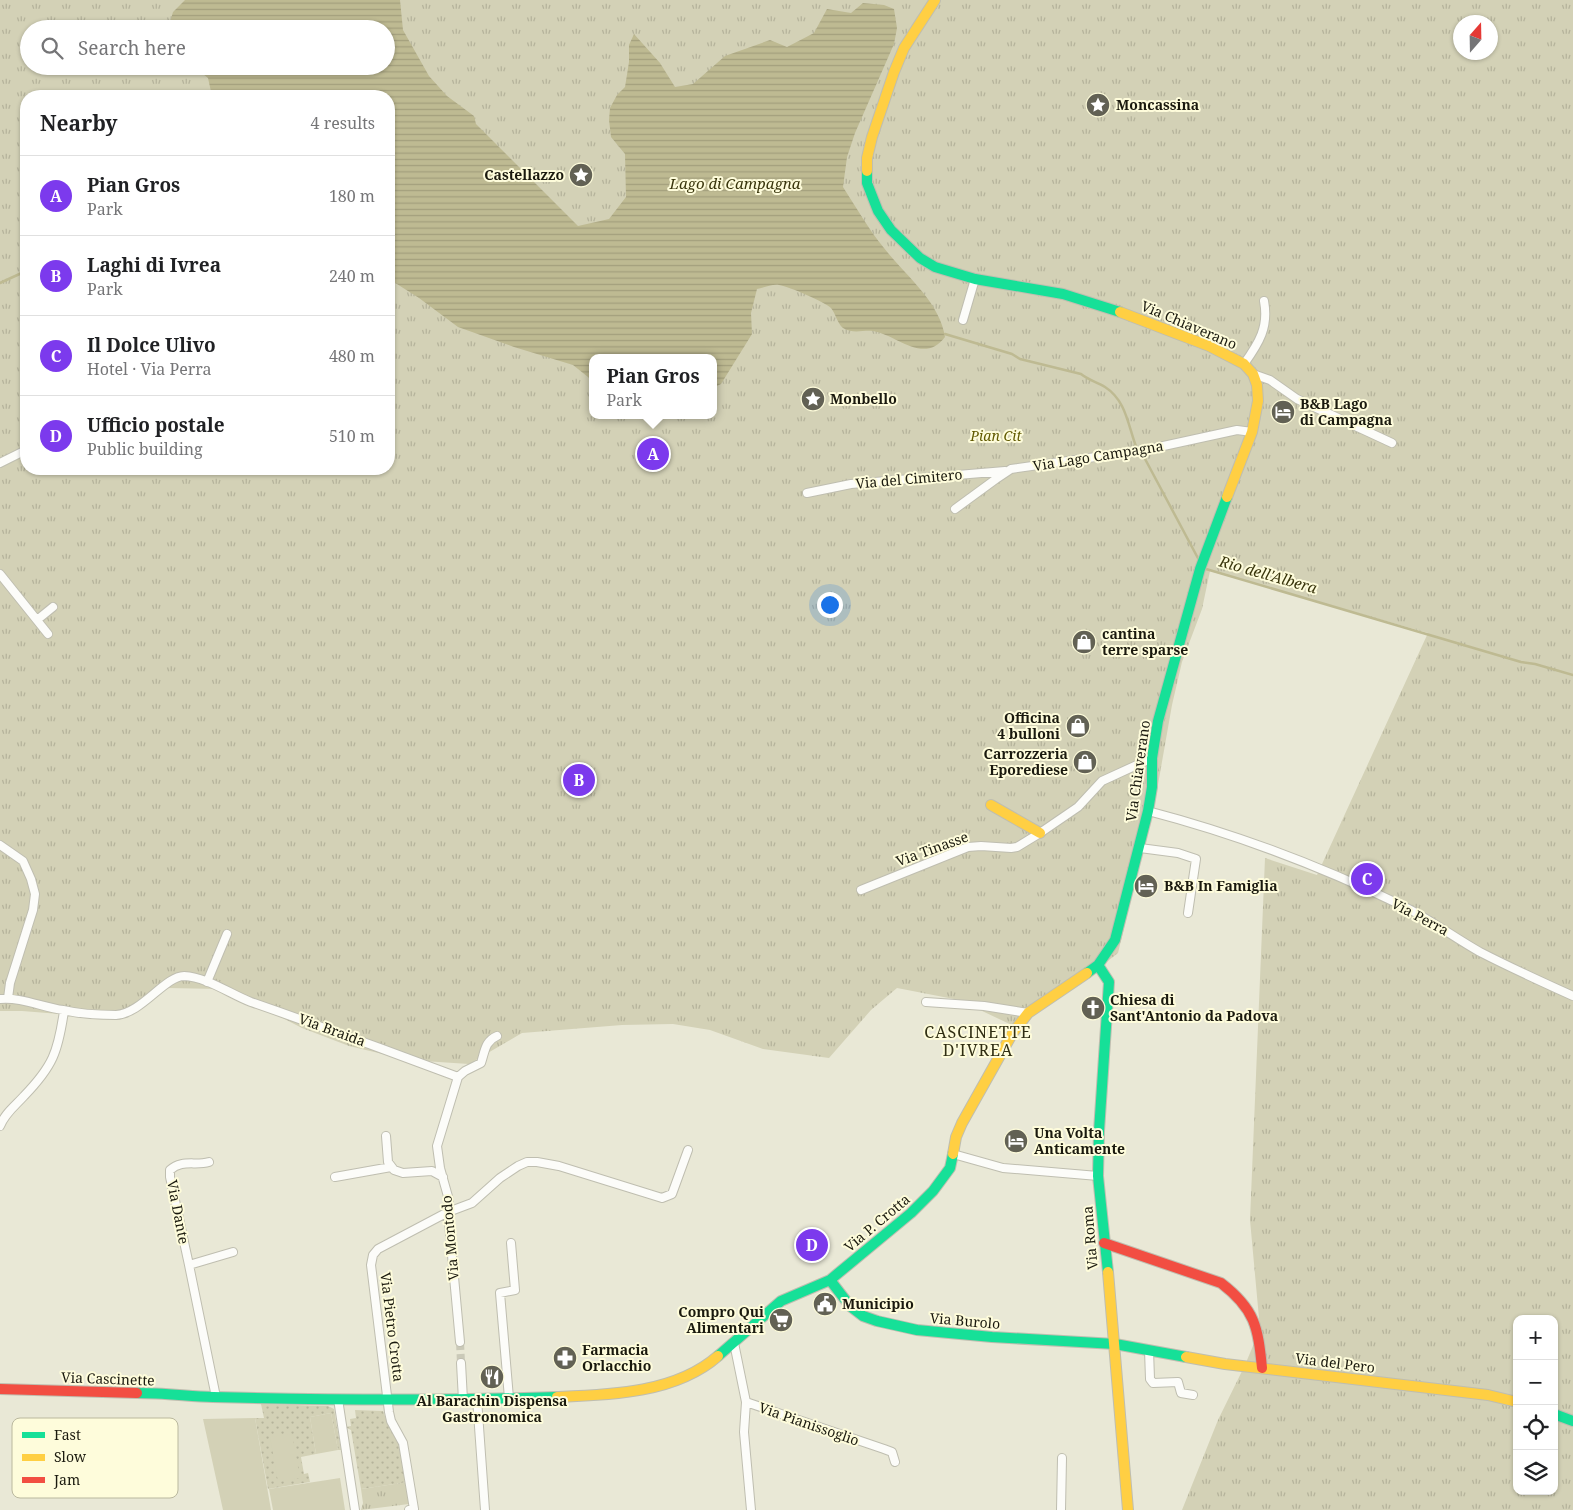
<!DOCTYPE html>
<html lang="en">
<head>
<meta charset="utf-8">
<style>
  body { margin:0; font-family:"Noto Serif",serif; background:#f2f2f2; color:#202124 }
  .controls { position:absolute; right:15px; bottom:15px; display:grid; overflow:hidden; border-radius:10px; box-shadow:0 1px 4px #0004 }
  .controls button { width:45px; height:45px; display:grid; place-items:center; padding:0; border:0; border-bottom:1px solid #e0e0e0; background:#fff; color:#202124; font:25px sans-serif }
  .compass { position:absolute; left:1453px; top:15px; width:45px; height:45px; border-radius:50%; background:#fff; box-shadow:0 1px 4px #0004; rotate:20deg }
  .you { position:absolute; left:829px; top:604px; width:18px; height:18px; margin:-12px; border:4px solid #fff; border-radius:50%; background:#1a73e8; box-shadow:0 0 0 8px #1a73e833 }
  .badge { display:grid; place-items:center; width:32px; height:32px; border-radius:50%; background:#7c3aed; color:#fff; font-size:16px; font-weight:700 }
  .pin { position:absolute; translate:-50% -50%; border:2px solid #fff; box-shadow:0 1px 5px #0006 }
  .popup { position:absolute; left:589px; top:354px; width:128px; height:65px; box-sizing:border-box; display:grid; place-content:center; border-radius:10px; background:#fff; filter:drop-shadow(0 1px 4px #0005); font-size:16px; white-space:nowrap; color:#757577 }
  .popup b { font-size:19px; color:#202124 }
  .popup::after { content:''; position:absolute; left:50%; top:100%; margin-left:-10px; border:10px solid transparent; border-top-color:#fff }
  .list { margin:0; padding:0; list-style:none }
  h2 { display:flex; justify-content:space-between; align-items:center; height:65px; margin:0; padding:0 20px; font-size:21px }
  h2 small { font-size:16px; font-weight:400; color:#757577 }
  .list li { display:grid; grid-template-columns:32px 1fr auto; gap:15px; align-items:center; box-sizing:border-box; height:80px; padding:0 20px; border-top:1px solid #e0e0e0 }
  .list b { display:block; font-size:19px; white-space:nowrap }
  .list p { margin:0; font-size:16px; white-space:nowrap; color:#757577 }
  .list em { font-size:16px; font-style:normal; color:#757577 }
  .icon { flex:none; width:28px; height:28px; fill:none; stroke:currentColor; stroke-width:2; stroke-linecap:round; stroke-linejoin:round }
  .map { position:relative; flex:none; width:1573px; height:1510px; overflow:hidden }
  .search { position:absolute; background:#fff; box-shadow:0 1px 4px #0004; left:20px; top:20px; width:375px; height:55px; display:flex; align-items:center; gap:12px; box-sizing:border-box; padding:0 18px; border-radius:28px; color:#757577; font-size:19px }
  .panel { position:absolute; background:#fff; box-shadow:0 1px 4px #0004; left:20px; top:90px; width:375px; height:385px; border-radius:20px }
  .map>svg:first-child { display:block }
  .grass { fill:url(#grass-dots) }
  .park { fill:url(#park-tufts); fill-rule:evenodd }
  .garden { fill:#d3d1b6 }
  .water { fill:url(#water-rules) }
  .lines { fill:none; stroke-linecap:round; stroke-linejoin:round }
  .stream { stroke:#beba92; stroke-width:2.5 }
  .street-tunnel { stroke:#cac9b8; stroke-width:8; stroke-dasharray:8 4; stroke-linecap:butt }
  .street-casing { stroke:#bfbeb0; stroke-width:10 }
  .fast-casing { stroke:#bfbeb0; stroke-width:12 }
  .slow-casing { stroke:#bfbeb0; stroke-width:12 }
  .jam-casing { stroke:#bfbeb0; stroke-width:12 }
  .street { stroke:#fcfcf9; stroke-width:8 }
  .fast { stroke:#16e098; stroke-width:10 }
  .slow { stroke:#ffcf43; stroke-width:10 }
  .jam { stroke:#f24e42; stroke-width:10 }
  .labels { text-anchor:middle; stroke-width:4; stroke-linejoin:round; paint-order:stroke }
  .poi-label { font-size:14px; font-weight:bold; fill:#1a190e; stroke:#fefcdb; text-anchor:start }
  .street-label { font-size:14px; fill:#1a190e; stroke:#fefcdb }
  .park-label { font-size:14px; font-style:italic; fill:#615a00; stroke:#fefcdb }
  .water-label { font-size:15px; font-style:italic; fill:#39350c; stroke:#fefcdb }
  .quarter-label { font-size:16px; letter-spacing:1px; fill:#302e13; stroke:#fefcdb }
  .key { fill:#fefcdb; stroke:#bab89e; stroke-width:1 }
  .key-label { font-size:14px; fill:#1a190e }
</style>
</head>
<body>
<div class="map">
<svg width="1573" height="1510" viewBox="0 0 1573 1510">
  <defs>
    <pattern id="grass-dots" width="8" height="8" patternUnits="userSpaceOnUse" patternTransform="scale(1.25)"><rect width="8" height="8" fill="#d3d1b6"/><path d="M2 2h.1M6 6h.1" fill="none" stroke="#b5b39b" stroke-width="1.8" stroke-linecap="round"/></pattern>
    <pattern id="park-tufts" width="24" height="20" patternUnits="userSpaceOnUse" patternTransform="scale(1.25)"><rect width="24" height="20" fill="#d3d1b6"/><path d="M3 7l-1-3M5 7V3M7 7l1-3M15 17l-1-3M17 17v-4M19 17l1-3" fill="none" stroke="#b5b39b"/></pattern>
    <pattern id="water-rules" width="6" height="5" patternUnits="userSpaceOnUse" patternTransform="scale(1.25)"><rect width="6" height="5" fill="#beba92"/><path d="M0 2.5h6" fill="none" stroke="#a39f7d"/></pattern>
  </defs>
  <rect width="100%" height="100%" fill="#e9e8d6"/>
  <!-- grass -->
  <path class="grass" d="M261,1404L328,1406L334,1409L341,1450H338L331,1413L310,1417L316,1454L301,1457L304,1474L308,1473L310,1482L268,1489L255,1418H264Z
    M355,1410L383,1411L387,1422L398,1437L408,1482L361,1489L351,1430L345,1427L351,1426L350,1419L356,1418Z"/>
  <!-- park -->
  <path class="park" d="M0,0H1573V1510H1182L1218,1420L1245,1365L1260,1329L1250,1220L1265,858L1317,875L1428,633L1210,571L1202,609L1182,662L1172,705L1153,813L1141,857L1118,953L1071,990L1029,1014L1018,1028L959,1000L897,988L871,1010L829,1058L763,1049L710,1030L673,1024L622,1025L522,1033L469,1064L408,1060L349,1046L302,1028L261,1007L220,989L167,988L121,1015L85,1016L22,1011H0ZM1460,22H1490V52H1460ZM29,29H386V66H29ZM26,96H389V469H26ZM593,358H713V415H593ZM1517,1319H1554V1491H1517Z
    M408,1482L411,1502L409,1504L361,1510L363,1503L361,1489Z"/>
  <!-- garden -->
  <path class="garden" d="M331,1413L338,1450L316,1454L310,1417Z
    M255,1418L271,1510H223L203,1419Z
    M292,1434L300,1478L278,1482L270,1437Z
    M340,1478L345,1510H273L269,1489Z"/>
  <!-- water -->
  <path class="water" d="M185,0H400L403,30L429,76L447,96L474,116L476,124L578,226L609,219L626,197L625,154L611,137L609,120L610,108L617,95L625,87L629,62V45L634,34L660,63L675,87L693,84L725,56L770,40L787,47L814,33L827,9L851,13L863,3L884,5L894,9L897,28L894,44L855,133L847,157L843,187C856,207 869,230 884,248C905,275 940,302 945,337C924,365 897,335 873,331C862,330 853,334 843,328C837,323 836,314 831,308C823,301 790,287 779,285C772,284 763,288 757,289L751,313L752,334L721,384L713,388V358H593V381L573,365L514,347L458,327L419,298L389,279V96H212L208,78L193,66H386V29H168L173,12Z"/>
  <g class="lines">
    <!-- stream -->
    <path class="stream" d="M0,283L26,271
      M945,334L1012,354L1020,359L1081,374C1088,380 1097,382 1105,387C1127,401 1128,427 1137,449
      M1140,453L1144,457L1200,562
      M1203,566L1206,569L1521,662L1535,664L1573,675"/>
    <!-- street-tunnel -->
    <path class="street-tunnel" d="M460,1342L461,1363"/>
    <!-- street casing -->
    <g class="street-casing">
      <path id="street" d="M963,320L975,279
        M1244,364C1259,343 1269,327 1264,301
        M1253,374L1270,380L1297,399L1392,443
        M0,463L22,452
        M807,493L851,484L1005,471
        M955,509L996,479L1011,469L1145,450L1237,430L1252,432
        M0,574L48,634
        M37,620L53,607
        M1148,811C1236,834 1323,867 1405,907C1431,920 1455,938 1480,952C1511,968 1542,982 1573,996
        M0,845L23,861L31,879L35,894L33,910L10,983L8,998
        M1140,848L1178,853L1196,859L1188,913
        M861,890L968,847L981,846L1011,848L1017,847L1040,833L1078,807L1102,781L1152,758
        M207,982L227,934
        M0,999C21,997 42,1007 63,1010C80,1014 99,1015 116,1015C141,1014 165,976 184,976C207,977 230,994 251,1002C320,1026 389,1051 458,1077
        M926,1002L984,1006L1028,1013
        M458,1077L437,1146L440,1168L449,1200L448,1212L460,1342
        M458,1077L465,1071L481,1063C485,1051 485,1041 497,1036
        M0,1126C5,1113 15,1106 24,1096C53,1066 58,1052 64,1011
        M386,1136L388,1162L394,1170L403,1173L432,1171L443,1177
        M953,1154L1003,1168L1098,1176
        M335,1177L391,1167
        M189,1265L170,1177V1170C182,1159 195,1166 209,1162
        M734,1343L746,1402L884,1449L892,1452L895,1462
        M1149,1350L1150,1379L1153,1383L1178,1382L1181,1393L1193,1395
        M461,1363L463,1400
        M216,1397L189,1265L233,1252
        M509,1398L500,1293L515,1290L511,1243
        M338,1399L355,1510
        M477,1399L485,1510
        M746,1402L744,1432L751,1510
        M409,1510L414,1509L403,1443L391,1421L389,1412L371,1265L373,1255L378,1249L448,1212L472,1203L500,1178L518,1166L527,1162H537L559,1166L662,1198L672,1194L688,1150
        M1061,1510L1062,1458"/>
    </g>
    <!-- fast casing -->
    <g class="fast-casing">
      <path id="fast" d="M867,171V183L878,211L891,230L920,258L935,267L975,279L1063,294L1120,312
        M1098,965L1109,982L1099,1131L1098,1176L1108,1272
        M1087,973L1098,965L1115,940L1148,811L1152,787V758L1158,721L1200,569L1227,497
        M830,1280L850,1306L863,1316L877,1321L917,1330L992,1337L1115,1344L1186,1357
        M718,1356L781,1301L830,1280L911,1213L933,1191L950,1168L953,1154
        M137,1393C162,1393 188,1396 213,1397C327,1400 443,1401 557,1397
        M1554,1414L1573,1421"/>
    </g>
    <!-- slow casing -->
    <g class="slow-casing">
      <path id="slow" d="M867,171V158L872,137L894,72L904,48L935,0
        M1120,312L1209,346L1244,364L1253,374L1257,385L1258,401L1252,432L1227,497
        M991,805L1040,833
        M953,1154L956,1137L962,1123L1012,1034L1028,1013L1087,973
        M1108,1272L1128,1510
        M1186,1357L1225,1364L1488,1395L1517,1402
        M557,1397C611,1395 676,1393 718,1356"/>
    </g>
    <!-- jam casing -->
    <g class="jam-casing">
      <path id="jam" d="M1104,1243L1221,1283C1255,1309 1258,1327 1262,1368
        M0,1389L137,1393"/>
    </g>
    <!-- street -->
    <use href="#street" class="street"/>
    <!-- fast -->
    <use href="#fast" class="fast"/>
    <!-- slow -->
    <use href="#slow" class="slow"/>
    <!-- jam -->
    <use href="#jam" class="jam"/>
  </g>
  <!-- icons -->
  <defs>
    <g id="sight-disc" transform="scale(1.25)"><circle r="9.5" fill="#626154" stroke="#fefcdb"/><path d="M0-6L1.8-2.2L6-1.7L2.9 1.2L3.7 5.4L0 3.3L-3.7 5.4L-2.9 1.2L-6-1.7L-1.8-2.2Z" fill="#fff"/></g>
    <g id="hotel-disc" transform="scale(1.25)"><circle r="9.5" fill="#626154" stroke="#fefcdb"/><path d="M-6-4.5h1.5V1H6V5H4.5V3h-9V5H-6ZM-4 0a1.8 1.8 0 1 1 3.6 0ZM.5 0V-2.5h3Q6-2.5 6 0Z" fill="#fff"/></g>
    <g id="shop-disc" transform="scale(1.25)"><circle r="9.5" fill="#626154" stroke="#fefcdb"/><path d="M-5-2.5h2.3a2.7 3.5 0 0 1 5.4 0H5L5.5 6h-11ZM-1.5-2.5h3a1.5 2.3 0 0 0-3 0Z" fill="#fff"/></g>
    <g id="church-disc" transform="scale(1.25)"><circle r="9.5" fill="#626154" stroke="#fefcdb"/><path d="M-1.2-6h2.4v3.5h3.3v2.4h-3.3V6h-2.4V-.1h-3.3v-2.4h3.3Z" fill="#fff"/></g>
    <g id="civic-disc" transform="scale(1.25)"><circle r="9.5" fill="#626154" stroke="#fefcdb"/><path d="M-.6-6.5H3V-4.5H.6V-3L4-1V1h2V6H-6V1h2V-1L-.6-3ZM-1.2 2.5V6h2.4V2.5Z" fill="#fff"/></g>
    <g id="supermarket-disc" transform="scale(1.25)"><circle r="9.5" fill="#626154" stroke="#fefcdb"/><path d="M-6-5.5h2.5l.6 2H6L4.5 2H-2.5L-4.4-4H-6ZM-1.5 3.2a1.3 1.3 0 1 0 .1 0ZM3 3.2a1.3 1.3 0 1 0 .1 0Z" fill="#fff"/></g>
    <g id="pharmacy-disc" transform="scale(1.25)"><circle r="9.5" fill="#626154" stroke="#fefcdb"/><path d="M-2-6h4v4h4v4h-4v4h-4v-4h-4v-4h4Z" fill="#fff"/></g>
    <g id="restaurant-disc" transform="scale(1.25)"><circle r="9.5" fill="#626154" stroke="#fefcdb"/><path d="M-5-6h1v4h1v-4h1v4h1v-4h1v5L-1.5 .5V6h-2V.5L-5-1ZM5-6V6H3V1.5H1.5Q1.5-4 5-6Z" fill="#fff"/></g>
  </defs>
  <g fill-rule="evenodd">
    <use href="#sight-disc" x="1098" y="105"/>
    <use href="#sight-disc" x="581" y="175"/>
    <use href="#sight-disc" x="813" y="399"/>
    <use href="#hotel-disc" x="1283" y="412"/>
    <use href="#shop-disc" x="1084" y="642"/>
    <use href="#shop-disc" x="1078" y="726"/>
    <use href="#shop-disc" x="1085" y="762"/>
    <use href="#hotel-disc" x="1146" y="886"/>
    <use href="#church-disc" x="1093" y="1008"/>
    <use href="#hotel-disc" x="1016" y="1141"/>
    <use href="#civic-disc" x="825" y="1304"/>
    <use href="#supermarket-disc" x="781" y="1320"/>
    <use href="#pharmacy-disc" x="565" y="1358"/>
    <use href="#restaurant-disc" x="492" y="1377"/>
  </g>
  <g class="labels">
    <!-- poi labels -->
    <g class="poi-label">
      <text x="1116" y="110">Moncassina</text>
      <text x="564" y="180" text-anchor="end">Castellazzo</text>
      <text x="830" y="404">Monbello</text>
      <text x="1300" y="409">B&amp;B Lago<tspan x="1300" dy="16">di Campagna</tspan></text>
      <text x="1102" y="639">cantina<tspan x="1102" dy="16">terre sparse</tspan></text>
      <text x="1060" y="723" text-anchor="end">Officina<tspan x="1060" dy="16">4 bulloni</tspan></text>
      <text x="1068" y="759" text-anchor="end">Carrozzeria<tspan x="1068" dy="16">Eporediese</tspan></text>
      <text x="1164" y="891">B&amp;B In Famiglia</text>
      <text x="1110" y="1005">Chiesa di<tspan x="1110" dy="16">Sant'Antonio da Padova</tspan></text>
      <text x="1034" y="1138">Una Volta<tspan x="1034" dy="16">Anticamente</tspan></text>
      <text x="842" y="1309">Municipio</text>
      <text x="764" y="1317" text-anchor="end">Compro Qui<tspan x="764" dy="16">Alimentari</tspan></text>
      <text x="582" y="1355">Farmacia<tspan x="582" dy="16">Orlacchio</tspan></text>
      <text x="492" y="1406" text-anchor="middle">Al Barachin Dispensa<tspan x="492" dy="16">Gastronomica</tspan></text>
    </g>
    <!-- street labels -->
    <g class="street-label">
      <text transform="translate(1189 325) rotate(23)" y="5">Via Chiaverano</text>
      <text transform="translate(1098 456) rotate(-9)" y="5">Via Lago Campagna</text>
      <text transform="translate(909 479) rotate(-5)" y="5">Via del Cimitero</text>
      <text transform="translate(1138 771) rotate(-82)" y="5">Via Chiaverano</text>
      <text transform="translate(932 849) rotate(-20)" y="5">Via Tinasse</text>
      <text transform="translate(1420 917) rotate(28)" y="5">Via Perra</text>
      <text transform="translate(332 1030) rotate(20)" y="5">Via Braida</text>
      <text transform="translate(178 1212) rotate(79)" y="5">Via Dante</text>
      <text transform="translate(877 1223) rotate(-40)" y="5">Via P. Crotta</text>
      <text transform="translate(450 1238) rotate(-95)" y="5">Via Montodo</text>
      <text transform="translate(1090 1238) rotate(-95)" y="5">Via Roma</text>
      <text transform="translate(965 1321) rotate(5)" y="5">Via Burolo</text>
      <text transform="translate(392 1327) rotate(83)" y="5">Via Pietro Crotta</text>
      <text transform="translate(1335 1363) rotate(7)" y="5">Via del Pero</text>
      <text transform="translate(108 1379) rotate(2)" y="5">Via Cascinette</text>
      <text transform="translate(809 1424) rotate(19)" y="5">Via Pianissoglio</text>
    </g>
    <!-- park labels -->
    <g class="park-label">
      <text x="996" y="441">Pian Cit</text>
    </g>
    <!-- water labels -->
    <g class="water-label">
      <text x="735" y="189">Lago di Campagna</text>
      <text transform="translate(1268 575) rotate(16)" y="5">Rio dell'Albera</text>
    </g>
    <!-- quarter labels -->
    <g class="quarter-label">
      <text x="978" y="1038">CASCINETTE<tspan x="978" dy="18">D'IVREA</tspan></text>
    </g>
  </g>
  <!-- legend -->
  <rect x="12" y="1418" width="166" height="80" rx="8" class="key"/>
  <rect x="22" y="1432" width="23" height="6" fill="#16e098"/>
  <rect x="22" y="1454" width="23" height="7" fill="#ffcf43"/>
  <rect x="22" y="1477" width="23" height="6" fill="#f24e42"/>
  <g class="key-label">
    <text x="54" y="1440">Fast</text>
    <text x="54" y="1462">Slow</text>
    <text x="54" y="1485">Jam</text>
  </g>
</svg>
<div class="controls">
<button>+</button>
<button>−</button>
<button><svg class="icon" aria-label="locate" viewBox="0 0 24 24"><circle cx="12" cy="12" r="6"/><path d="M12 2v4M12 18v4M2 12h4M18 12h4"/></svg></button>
<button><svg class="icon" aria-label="layers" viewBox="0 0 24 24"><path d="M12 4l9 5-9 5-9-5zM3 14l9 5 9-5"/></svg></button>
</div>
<svg class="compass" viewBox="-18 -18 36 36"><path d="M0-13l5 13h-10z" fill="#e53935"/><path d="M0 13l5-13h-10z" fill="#757577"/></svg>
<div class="you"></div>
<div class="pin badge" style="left:653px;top:454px">A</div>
<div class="popup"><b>Pian Gros</b>Park</div>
<div class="pin badge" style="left:579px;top:780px">B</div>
<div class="pin badge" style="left:1367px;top:879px">C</div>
<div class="pin badge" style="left:812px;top:1245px">D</div>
<div class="search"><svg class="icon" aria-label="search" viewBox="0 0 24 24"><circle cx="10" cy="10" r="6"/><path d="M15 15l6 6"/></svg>Search here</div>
<section class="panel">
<h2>Nearby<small>4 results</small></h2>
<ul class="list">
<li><span class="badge">A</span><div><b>Pian Gros</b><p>Park</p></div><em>180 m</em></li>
<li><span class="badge">B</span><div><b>Laghi di Ivrea</b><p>Park</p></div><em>240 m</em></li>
<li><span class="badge">C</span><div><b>Il Dolce Ulivo</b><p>Hotel · Via Perra</p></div><em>480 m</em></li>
<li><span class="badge">D</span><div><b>Ufficio postale</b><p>Public building</p></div><em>510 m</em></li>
</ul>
</section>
</div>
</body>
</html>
